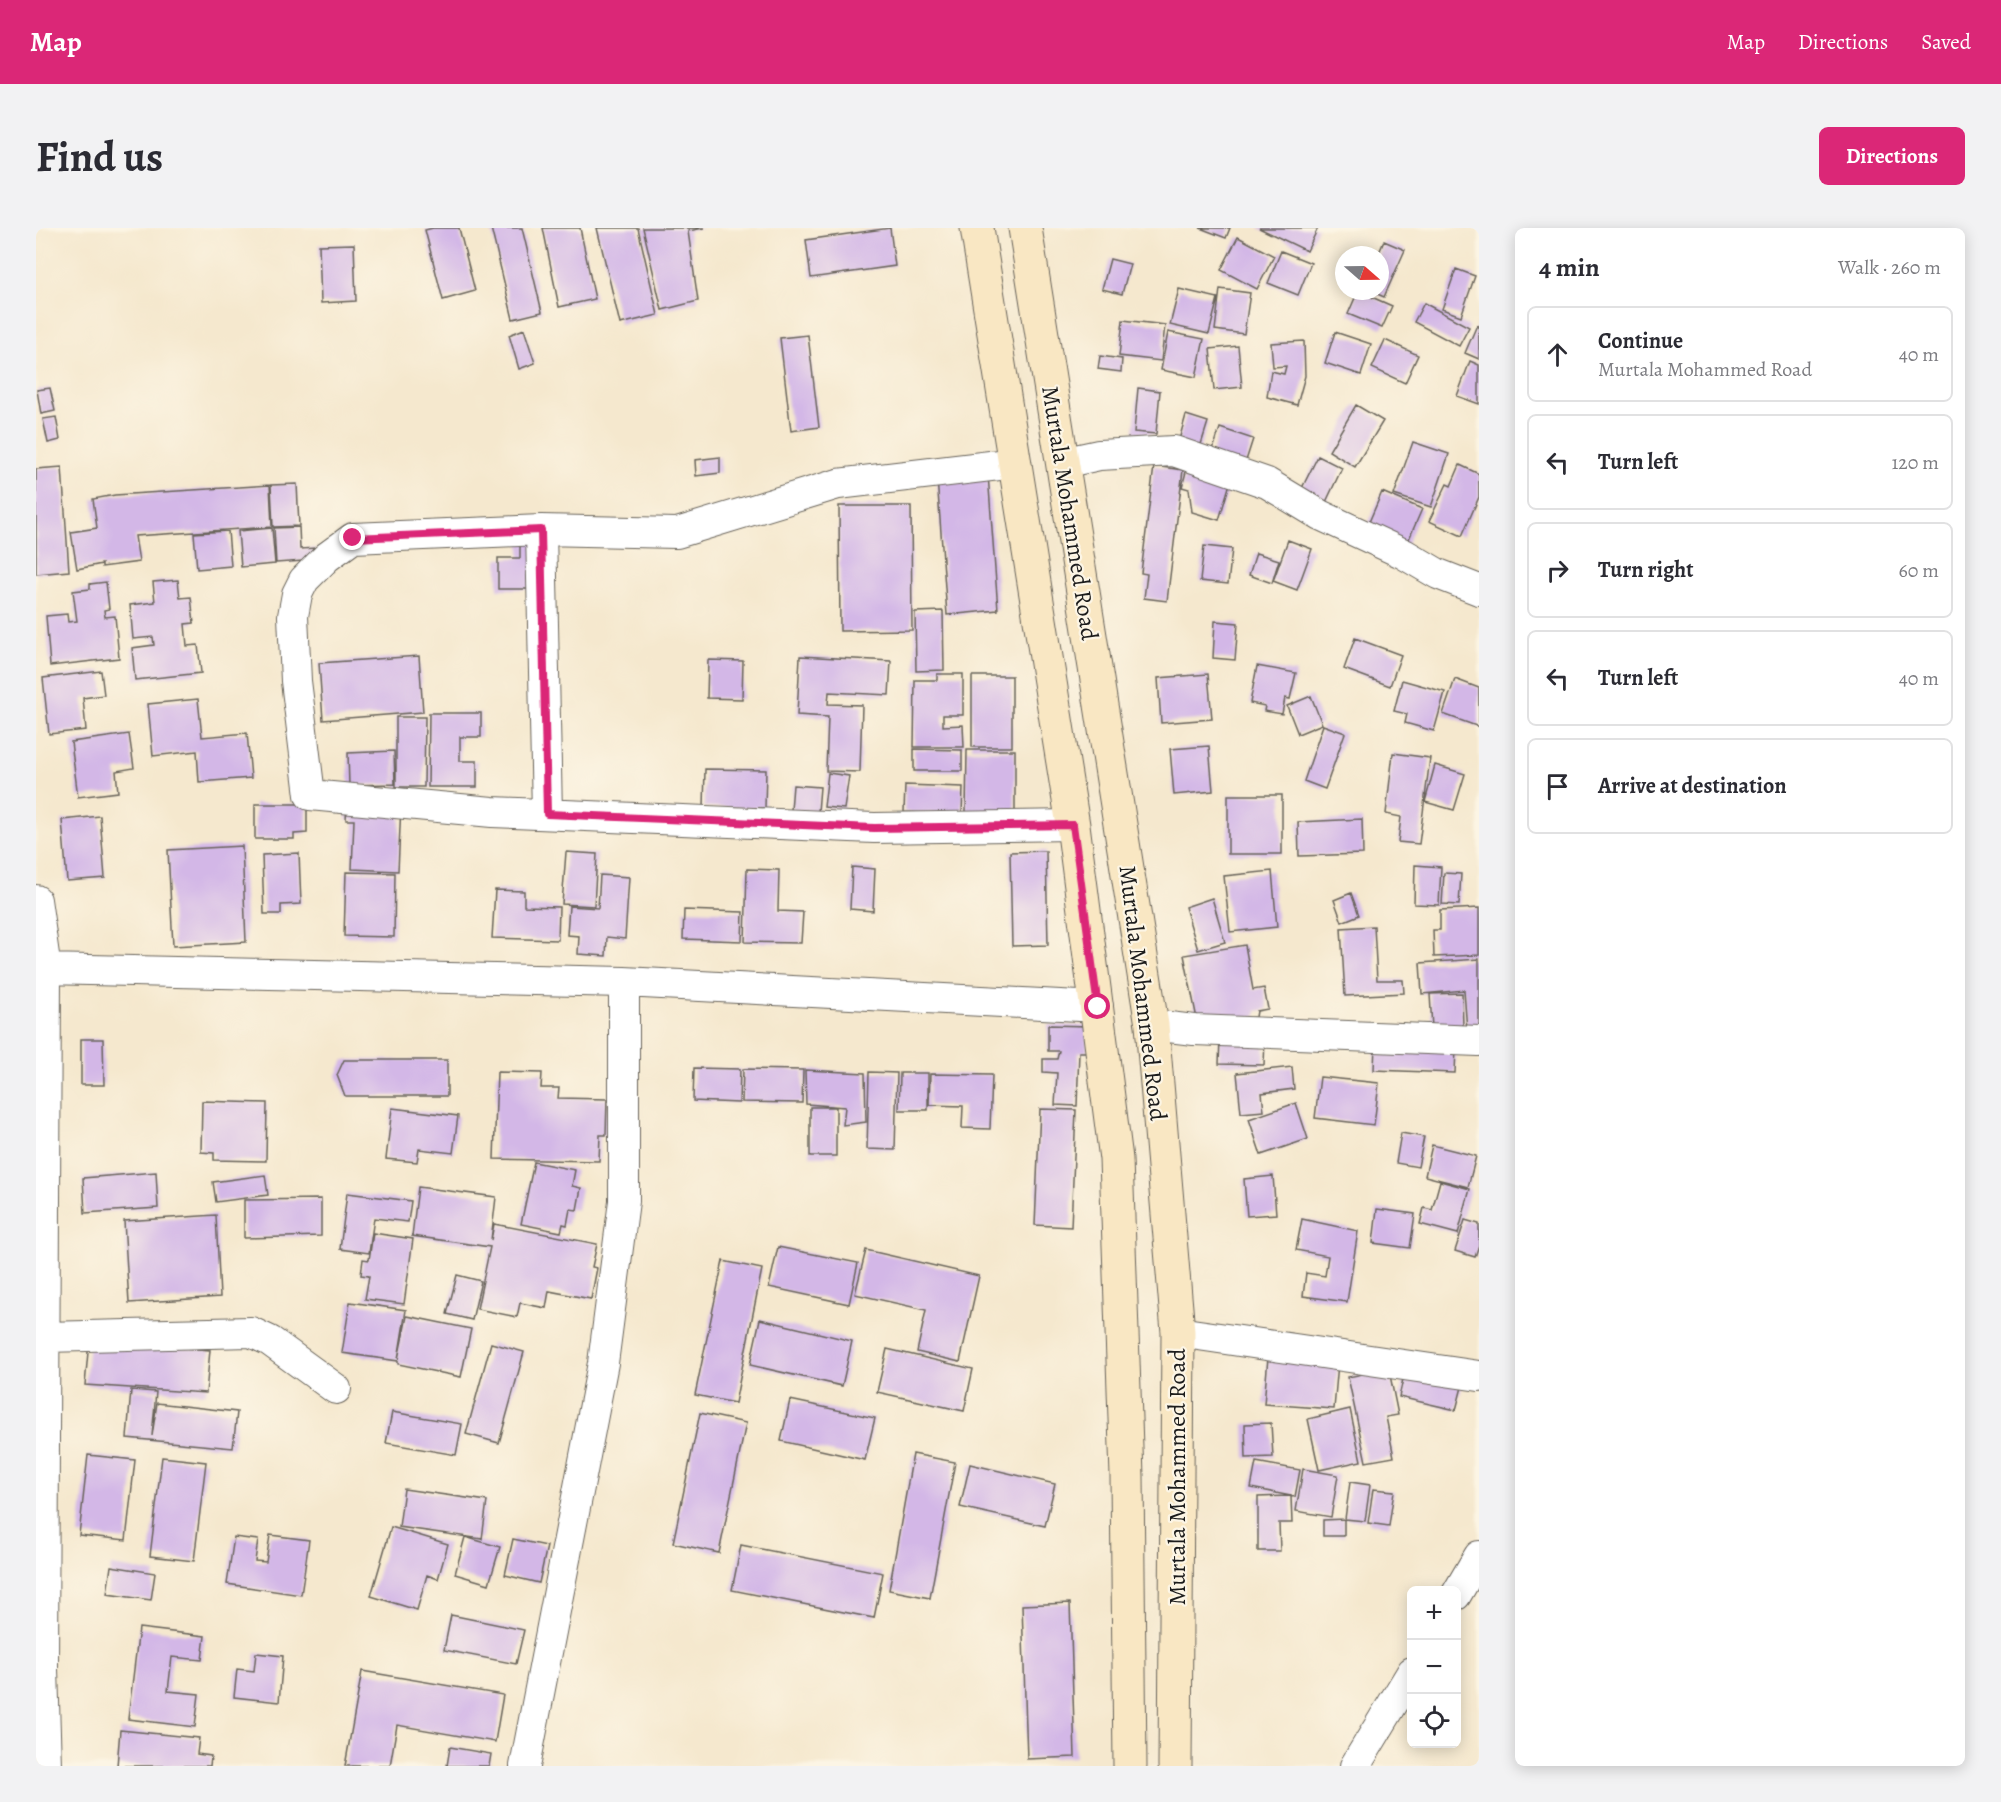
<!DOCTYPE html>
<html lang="en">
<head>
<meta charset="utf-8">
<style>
  body { margin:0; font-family:Alegreya,serif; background:#f2f2f3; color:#2b2b33 }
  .controls { position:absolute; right:18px; bottom:18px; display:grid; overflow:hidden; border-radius:9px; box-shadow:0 3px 15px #0003 }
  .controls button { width:54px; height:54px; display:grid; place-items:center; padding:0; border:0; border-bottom:2px solid #e1e1e2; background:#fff; color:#2b2b33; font:30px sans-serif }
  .compass { position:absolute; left:1299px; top:18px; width:54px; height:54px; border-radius:50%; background:#fff; box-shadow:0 3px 15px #0003; rotate:110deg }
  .stop { position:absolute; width:18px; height:18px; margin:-14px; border:4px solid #db2777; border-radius:50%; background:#fff }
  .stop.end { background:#db2777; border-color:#fff; box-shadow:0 2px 6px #0008 }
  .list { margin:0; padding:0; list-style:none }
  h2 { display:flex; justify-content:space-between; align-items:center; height:78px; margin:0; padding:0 24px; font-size:26px }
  h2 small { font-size:20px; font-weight:400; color:#7c7c81 }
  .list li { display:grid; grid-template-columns:39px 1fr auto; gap:18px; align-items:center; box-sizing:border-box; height:96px; margin:0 12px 12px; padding:0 12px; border:2px solid #e1e1e2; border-radius:9px }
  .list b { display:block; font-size:22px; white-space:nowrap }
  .list p { margin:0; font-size:20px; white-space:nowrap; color:#7c7c81 }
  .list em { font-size:20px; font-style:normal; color:#7c7c81 }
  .icon { flex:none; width:33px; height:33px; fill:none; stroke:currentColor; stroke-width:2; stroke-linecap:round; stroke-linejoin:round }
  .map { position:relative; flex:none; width:1443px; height:1538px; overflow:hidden; border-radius:9px }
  header { display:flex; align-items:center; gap:36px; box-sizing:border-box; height:84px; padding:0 30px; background:#db2777; color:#fff }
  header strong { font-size:28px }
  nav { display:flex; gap:33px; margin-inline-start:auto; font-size:21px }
  .intro { display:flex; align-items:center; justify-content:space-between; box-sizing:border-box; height:144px; padding:0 36px }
  h1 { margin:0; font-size:42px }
  .button { padding:15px 27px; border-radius:9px; background:#db2777; color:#fff; font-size:21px; font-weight:700 }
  main { display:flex; gap:36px; padding:0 36px }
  aside { flex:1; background:#fff; border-radius:9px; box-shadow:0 3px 15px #0003 }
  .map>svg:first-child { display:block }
  .building { fill:#d3b7e7 }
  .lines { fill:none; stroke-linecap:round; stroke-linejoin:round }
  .street-casing { stroke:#68635a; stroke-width:32 }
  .secondary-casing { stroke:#68635a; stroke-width:35 }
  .street { stroke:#fff; stroke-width:30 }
  .secondary { stroke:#f9e7c3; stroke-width:33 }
  .route { stroke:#db2777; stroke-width:8 }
  .labels { text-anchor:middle; stroke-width:4.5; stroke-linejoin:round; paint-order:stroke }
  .street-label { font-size:24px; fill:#1c1c1c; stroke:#fcf5e5 }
</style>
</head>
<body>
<header>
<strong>Map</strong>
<nav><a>Map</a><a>Directions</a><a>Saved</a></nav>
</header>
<div class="intro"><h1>Find us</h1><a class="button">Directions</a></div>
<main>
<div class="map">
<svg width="1443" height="1538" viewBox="0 0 1443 1538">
  <rect width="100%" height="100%" fill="#fcf5e5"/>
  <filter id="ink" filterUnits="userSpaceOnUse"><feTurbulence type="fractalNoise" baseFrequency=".0167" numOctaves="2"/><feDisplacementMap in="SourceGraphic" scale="12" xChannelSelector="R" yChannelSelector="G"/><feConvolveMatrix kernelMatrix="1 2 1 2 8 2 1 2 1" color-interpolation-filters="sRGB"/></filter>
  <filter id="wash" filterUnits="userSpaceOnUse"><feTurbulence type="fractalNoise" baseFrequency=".008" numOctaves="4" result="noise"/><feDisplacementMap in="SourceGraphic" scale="24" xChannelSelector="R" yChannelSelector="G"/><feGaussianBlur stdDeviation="1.35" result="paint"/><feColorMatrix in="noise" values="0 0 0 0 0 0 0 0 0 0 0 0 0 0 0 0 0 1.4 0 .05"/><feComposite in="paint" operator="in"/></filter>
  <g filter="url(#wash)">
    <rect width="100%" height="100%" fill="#f5e8ce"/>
    <g id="blocks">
      <!-- building -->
      <path class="building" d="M397,0H423L439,63L407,72L389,2Z
        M455,0H486L506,84L477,91Z
        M507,0H544L559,71L523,79Z
        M561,0H602L622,87L584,96Z
        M607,0H668L652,3L662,73L626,82Z
        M854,0L859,38L775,50L770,12Z
        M1164,0H1194L1190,10Z
        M1223,0H1282L1271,23Z
        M1202,9L1238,28L1221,61L1185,42Z
        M1348,13L1369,22L1348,69L1335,63H1344V27H1342Z
        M318,16L320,73L285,75L283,17Z
        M1245,23L1275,35L1262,67L1232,55Z
        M1074,31L1094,36L1086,66L1066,61Z
        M1420,41L1439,48L1425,88L1406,81Z
        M1143,61L1182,70L1173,106L1134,97Z
        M1184,61L1214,65L1208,106L1179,102Z
        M1322,63L1356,78L1346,100L1312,86Z
        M1388,75L1433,99L1423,118L1378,94Z
        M1087,92L1129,97L1125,133L1083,128Z
        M1441,97L1443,98V131L1429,125Z
        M488,101L499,135L483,141L473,107Z
        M1132,104L1168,111L1160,149L1125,142Z
        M1299,104L1335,116L1325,147L1289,135Z
        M772,107L783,199L755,203L744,110Z
        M1349,112L1382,127L1369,155L1336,140Z
        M1268,113L1269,148L1261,177L1231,169L1235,143L1248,146L1250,138L1237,139L1235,115Z
        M1202,118L1206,159L1178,162L1174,121Z
        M1064,128L1086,131L1085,144L1062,141Z
        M1434,133L1443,137V176L1421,168Z
        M14,160L19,183L5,186L1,162Z
        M1102,160L1124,163L1120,206L1098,204Z
        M1320,177L1347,193L1319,239L1293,223Z
        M1150,187L1172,194L1162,226L1141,219Z
        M20,189L24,212L12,215L7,191Z
        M1184,200L1217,211L1208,239L1175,228Z
        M1377,214L1413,226L1395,279L1358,267Z
        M1282,228L1306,240L1290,274L1265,262Z
        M684,229V245L660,248L659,232Z
        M1424,237L1443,246V269L1426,308L1393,293L1411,256L1415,258Z
        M1118,238L1147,242L1131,373L1108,370L1111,346L1105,345Z
        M26,239L33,343L0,346V241Z
        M1151,240L1195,252L1183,292L1156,284L1153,261L1146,259Z
        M952,246L962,382L911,387L901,250Z
        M261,256L263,298L237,299L235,257Z
        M234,257L236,299L99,308L103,334L66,339V336L41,341L35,304L61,300L57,271L79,267Z
        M1346,264L1386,281L1370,318L1330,301Z
        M803,278H875L876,402L804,403Z
        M263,299L264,321L280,320L281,332L240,335L238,300Z
        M236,300L239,336L205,339L202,303Z
        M192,303L195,338L161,341L158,305Z
        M499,311V361H462V330H484V312Z
        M1252,312L1276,321L1261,362L1237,353Z
        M1168,318L1196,321L1192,356L1164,353Z
        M1220,325L1243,332L1236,355L1213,347Z
        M142,352L144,370L155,369L158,395L149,396L151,418L162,417L165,445L99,452L96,420L118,417L117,409L97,411L94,377L119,374L117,354Z
        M70,354L73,381L68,382L69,389L79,388L83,430L14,438L10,388L31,386L32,394L41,393L37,363L54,361V356Z
        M907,383L908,442L880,443L879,384Z
        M1179,393L1202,395L1199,432L1177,430Z
        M1319,410L1365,427L1354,458L1308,441Z
        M383,428L387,484L287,492L283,435Z
        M764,428L855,433L853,467L793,464L792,476L826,477L824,544L790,543L792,489L761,487Z
        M672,432L707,433L706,471L671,470Z
        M1221,438L1260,445L1254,471L1249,470L1246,486L1228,483L1229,478L1214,475Z
        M65,443L68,467L47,470L50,502L13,506L7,450Z
        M901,446H927V487H907V498L927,497L928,519H878L879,452H901Z
        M1172,446L1176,491L1125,495L1122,450Z
        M936,448H976V519H936Z
        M1419,451L1443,460V499L1407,486Z
        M1366,452L1409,464L1398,503L1369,495L1371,486L1358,483Z
        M1275,468L1286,496L1262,506L1251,478Z
        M162,471L166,509L211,505L215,550L163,554L161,523L117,528L112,476Z
        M393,485H445V509H424V533H441V559H392Z
        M360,489H389L388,559H360Z
        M1287,497L1309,505L1289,561L1268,553Z
        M93,506L98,540L80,543L82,564L42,569L35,514Z
        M1173,518L1177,563L1138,567L1134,521Z
        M878,521L926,522V543H878Z
        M931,522H979V585L930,584Z
        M358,523L359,556L313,557L312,525Z
        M1357,525L1394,530L1383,616L1362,614L1365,589L1350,586Z
        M1399,537L1429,546L1418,582L1389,574Z
        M669,541L730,542L729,580L668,579Z
        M792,545L813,548L808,581L788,579Z
        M757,557L784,559L782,584L755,582Z
        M869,557L927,559L926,586L868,584Z
        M1192,567H1246V626H1192Z
        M311,574L365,577L362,643L316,641L318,592H310Z
        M219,576H271V605L258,606V611H219Z
        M64,588L69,650L31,653L26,592Z
        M1326,591L1327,626L1263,628L1262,594Z
        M206,618L210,714L137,718L132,622Z
        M1010,623L1012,717L976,718L974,624Z
        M530,624L561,626L558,678L526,676Z
        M263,625L265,676L245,677V686H228L226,627Z
        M1379,637L1405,639L1403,677L1378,676Z
        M816,639L839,641L837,683L814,681Z
        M711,641L743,642L742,683L767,684L765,715L709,714Z
        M1236,643L1241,699L1194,704L1188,648Z
        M310,644L359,645L358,709L308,708Z
        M1408,645L1425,646L1423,677L1406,676Z
        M564,647L593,649L589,711L571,709L570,728L542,726L543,708L531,707L533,678L562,680Z
        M459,662L488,663V678L523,679L522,712L456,710Z
        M1315,665L1323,687L1306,694L1298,672Z
        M1176,670L1189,714L1162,722L1149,679Z
        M1443,680V727L1398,729L1397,702H1404V682Z
        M648,682L707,684L706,713L647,711Z
        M1338,698L1341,752H1367L1368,765L1309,768L1305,700Z
        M1209,717L1217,762L1228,760L1232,781L1221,783L1220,789L1162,796L1148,727Z
        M1443,731V802L1431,803L1428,762L1386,766L1384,735Z
        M1426,765L1427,799L1396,800L1394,766Z
        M1012,797L1052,798L1051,824H1043L1041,878L1019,877L1021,845L1007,844V831H1021L1023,823H1012Z
        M1184,810L1229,811L1228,837L1183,836Z
        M45,811H67L68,857H45Z
        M1339,816L1420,819L1419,845L1338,842Z
        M308,832H411V868H309L301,847Z
        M1256,839L1258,861L1226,865L1228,883L1205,885L1201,845Z
        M658,840L704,841L703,875L657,873Z
        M707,841L767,842L766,875L706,874Z
        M769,842L829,845L830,894L807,897L809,879L770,876Z
        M461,844L506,845L505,860H523L522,870L571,871L570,907H564L563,933L458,931Z
        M833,844L861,845L859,922L831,921Z
        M864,845H892V882H863Z
        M894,846L956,847L954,901L926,900L927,878L893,877Z
        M1284,849L1343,855L1338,897L1279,890Z
        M166,873L231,875L230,933L178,932V925L165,924Z
        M1260,875L1272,911L1225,927L1213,891Z
        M774,879H800V928H774Z
        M356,880L422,888L417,925L383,921L381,934L350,931Z
        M1004,881L1040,882L1035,999L999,997Z
        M1365,905L1388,909L1382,939L1360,935Z
        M1396,917L1440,928L1432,959L1389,948Z
        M498,934L539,942L536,958L545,960L541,982L534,981L531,997L527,996L525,1004L485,996Z
        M120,944L122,980L49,985L47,950Z
        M229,947L232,967L180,974L177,954Z
        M1237,948L1240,986L1211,988L1208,951Z
        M1404,953L1434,961L1422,1006L1384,996L1388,980L1396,982Z
        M382,959L460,969L455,1012L458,996L561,1016L556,1039L561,1040L555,1071L513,1063L510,1080L484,1075L481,1089L441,1081L454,1019L376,1008Z
        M311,965L375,973L372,994L338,990L333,1025L304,1021Z
        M285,971V1008L208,1010V972Z
        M1341,981L1379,986L1374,1020L1337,1015Z
        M180,987L184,1069L93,1075L88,993Z
        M1266,991L1322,1003L1311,1074L1267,1068L1270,1045L1289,1048L1292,1028L1260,1022Z
        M1429,992L1443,996V1017L1439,1029L1419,1023Z
        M337,1005L377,1011L368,1076L329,1071L333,1048L325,1047L327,1031L333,1032Z
        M742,1019L822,1035L813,1076L733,1059Z
        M830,1022L943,1048L924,1134L881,1124L890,1082L819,1066Z
        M687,1033L726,1041L699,1175L659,1167Z
        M421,1047L445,1053L436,1092L411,1086Z
        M314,1074L370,1082L362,1131L371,1088L435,1101L425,1149L362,1136V1133L306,1125Z
        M724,1091L816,1113L806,1158L714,1137Z
        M53,1113L174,1122L170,1165L49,1157Z
        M455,1115L488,1124L463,1215L430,1206Z
        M851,1121L937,1141L928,1183L841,1164Z
        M1232,1129L1302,1135L1298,1181L1228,1176Z
        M1351,1141L1353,1142L1362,1187L1350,1189L1358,1229L1330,1234L1312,1149Z
        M1369,1142L1427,1155L1420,1182L1363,1169Z
        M95,1162L120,1164L116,1208L121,1175L201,1184L197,1220L91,1210Z
        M754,1172L839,1190L829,1232L745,1213Z
        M1314,1181L1325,1233L1283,1242L1272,1191Z
        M356,1184L426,1196L420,1227L350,1215Z
        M664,1185L710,1195L683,1325L637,1315Z
        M1235,1195L1237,1229L1210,1230L1209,1196Z
        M877,1226L919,1234L894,1370L853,1362Z
        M52,1227L99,1232L90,1312L43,1307Z
        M126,1229L170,1234L158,1333L114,1328Z
        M1220,1234L1264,1242L1259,1269L1255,1268L1256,1295H1243L1244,1323H1222V1269L1255,1268L1215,1260Z
        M934,1236L1019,1256L1009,1298L924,1279Z
        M1267,1241L1302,1247L1295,1289L1260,1283Z
        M1314,1254L1334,1257L1329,1293L1309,1291Z
        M368,1261L451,1273L446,1311L363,1299Z
        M1337,1261L1358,1263L1353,1298L1332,1295Z
        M1308,1291V1308H1287V1292Z
        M355,1299L412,1316L402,1351L391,1347L381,1382L335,1368Z
        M234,1307L273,1312L265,1367L191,1356L198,1309L222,1312L219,1333L230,1334Z
        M429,1309L464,1319L453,1356L419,1346Z
        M477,1311L511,1318L503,1355L469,1347Z
        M705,1317L847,1345L838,1390L696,1362Z
        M75,1338L119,1345L115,1372L71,1366Z
        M1034,1375L1039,1529L991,1531L986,1377Z
        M415,1387L488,1402L480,1436L408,1422Z
        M103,1400L169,1408L166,1432L136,1429L132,1463L163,1466L159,1499L92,1491Z
        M220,1425L247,1428L243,1474L198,1469L201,1441L218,1443Z
        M326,1443L467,1467L459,1514L361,1497L354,1538H309Z
        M84,1502L163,1510L161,1526L175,1528L174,1538H81Z
        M414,1519L455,1526L453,1538H411Z"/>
    </g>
  </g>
  <g filter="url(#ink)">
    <use href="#blocks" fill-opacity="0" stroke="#68635a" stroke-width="1.5"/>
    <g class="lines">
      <!-- street casing -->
      <g class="street-casing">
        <path id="street" d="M980,235L802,256L641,305L505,302L317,310L291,329L268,352L261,366L257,388L260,453L274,567L456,584L838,600L1037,597
          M1026,235L1063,227L1138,223L1231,255L1284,287L1368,326L1402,346L1443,362
          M505,302L511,586
          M0,672L10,741L7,1441L10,1538
          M10,741L588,754L1062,779
          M1116,797L1158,802L1443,813
          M1142,1104L1443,1148
          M9,1109L215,1104L234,1113L300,1161
          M1420,1367L1443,1328
          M489,1538L567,1135L588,973V754
          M1319,1538L1376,1444"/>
      </g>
      <!-- secondary casing -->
      <g class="secondary-casing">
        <path id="secondary" d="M941,0L1037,597L1080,931L1091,1248L1094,1538
          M989,0L1116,797L1142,1104L1139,1538"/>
      </g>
      <!-- street -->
      <use href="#street" class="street"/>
      <!-- secondary -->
      <use href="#secondary" class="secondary"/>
    </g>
  </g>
  <g class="lines" filter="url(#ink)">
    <!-- route -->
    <path class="route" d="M317,310L505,302L511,586L838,600L1037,597L1062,779"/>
  </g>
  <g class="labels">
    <!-- street labels -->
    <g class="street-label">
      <text transform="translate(1034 285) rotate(81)" y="8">Murtala Mohammed Road</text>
      <text transform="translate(1107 765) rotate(83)" y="8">Murtala Mohammed Road</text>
      <text transform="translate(1141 1249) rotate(-90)" y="8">Murtala Mohammed Road</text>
    </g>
  </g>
</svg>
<div class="controls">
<button>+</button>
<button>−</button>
<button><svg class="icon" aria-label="locate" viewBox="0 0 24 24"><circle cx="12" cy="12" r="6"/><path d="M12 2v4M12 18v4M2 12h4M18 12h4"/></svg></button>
</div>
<svg class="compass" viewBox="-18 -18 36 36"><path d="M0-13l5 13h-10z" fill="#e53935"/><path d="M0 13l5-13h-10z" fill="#7c7c81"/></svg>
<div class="stop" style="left:1062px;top:779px"></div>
<div class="stop end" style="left:317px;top:310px"></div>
</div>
<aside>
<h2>4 min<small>Walk · 260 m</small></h2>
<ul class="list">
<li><svg class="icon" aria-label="ahead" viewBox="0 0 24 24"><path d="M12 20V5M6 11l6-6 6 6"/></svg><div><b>Continue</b><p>Murtala Mohammed Road</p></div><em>40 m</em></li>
<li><svg class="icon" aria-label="left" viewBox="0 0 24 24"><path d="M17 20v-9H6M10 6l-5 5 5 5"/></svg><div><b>Turn left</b></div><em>120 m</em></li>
<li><svg class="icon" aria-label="right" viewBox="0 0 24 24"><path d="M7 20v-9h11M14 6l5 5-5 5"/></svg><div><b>Turn right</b></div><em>60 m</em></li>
<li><svg class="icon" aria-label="left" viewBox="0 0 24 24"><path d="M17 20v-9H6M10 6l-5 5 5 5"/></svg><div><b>Turn left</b></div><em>40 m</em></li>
<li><svg class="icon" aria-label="arrive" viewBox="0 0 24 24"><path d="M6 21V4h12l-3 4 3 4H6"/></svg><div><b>Arrive at destination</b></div></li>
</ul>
</aside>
</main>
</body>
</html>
